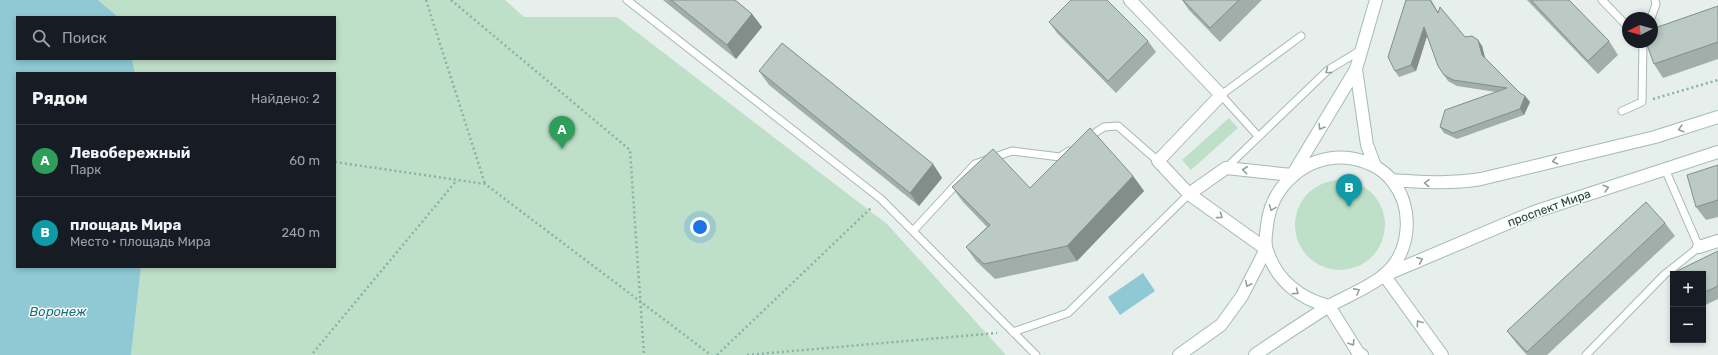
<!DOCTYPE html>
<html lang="ru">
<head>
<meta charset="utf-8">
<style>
  body { margin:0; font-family:Rubik,sans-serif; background:#242831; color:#f1f3f6 }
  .controls { position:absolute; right:12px; bottom:12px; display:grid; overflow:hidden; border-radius:0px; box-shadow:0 2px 6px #0003 }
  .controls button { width:36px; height:36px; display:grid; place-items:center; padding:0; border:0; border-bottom:1px solid #363941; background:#171b24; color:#f1f3f6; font:20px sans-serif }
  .compass { position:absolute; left:1622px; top:12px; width:36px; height:36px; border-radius:50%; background:#171b24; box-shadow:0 2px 6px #0003; rotate:265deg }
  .you { position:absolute; left:700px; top:227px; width:14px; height:14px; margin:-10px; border:3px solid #fff; border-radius:50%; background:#1a73e8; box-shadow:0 0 0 6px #1a73e833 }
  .badge { display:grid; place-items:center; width:26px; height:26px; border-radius:50%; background:#f4845f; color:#fff; font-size:13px; font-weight:700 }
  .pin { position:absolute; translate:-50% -33px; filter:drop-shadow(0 1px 2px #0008) }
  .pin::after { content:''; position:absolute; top:21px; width:14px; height:12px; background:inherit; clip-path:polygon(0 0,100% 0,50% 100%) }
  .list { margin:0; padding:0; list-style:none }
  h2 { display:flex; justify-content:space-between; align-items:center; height:52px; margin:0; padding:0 16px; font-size:17px }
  h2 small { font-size:13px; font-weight:400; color:#9ea1a6 }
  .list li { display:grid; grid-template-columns:26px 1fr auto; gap:12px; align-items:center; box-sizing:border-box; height:72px; padding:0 16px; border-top:1px solid #363941 }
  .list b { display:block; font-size:15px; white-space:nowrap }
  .list p { margin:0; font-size:13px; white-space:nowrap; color:#9ea1a6 }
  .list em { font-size:13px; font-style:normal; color:#9ea1a6 }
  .icon { flex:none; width:22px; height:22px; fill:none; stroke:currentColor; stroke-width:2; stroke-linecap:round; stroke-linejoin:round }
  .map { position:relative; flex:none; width:1718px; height:355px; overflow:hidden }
  .search { position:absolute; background:#171b24; box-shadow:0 2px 6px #0003; left:16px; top:16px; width:320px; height:44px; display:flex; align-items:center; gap:10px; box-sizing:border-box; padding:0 14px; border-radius:0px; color:#9ea1a6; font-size:15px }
  .panel { position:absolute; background:#171b24; box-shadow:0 2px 6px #0003; left:16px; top:72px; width:320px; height:196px; border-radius:0px }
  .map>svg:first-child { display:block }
  .green { fill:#bfe0c8 }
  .water { fill:#8ec9d4 }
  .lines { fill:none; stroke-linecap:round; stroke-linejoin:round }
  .lane-casing { stroke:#a8b8b2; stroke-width:9 }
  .street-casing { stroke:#a8b8b2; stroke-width:14 }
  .secondary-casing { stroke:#a4bbb3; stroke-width:14 }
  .path { stroke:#86b3a5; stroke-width:2.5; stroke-dasharray:2 3; stroke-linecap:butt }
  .lane { stroke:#fff; stroke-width:7 }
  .street { stroke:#fff; stroke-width:12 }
  .secondary { stroke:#fff; stroke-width:12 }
  .wall { fill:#a1aea9 }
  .shaded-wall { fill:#838d89 }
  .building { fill:#bbcac4; stroke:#838d89 }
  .oneway { stroke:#92a09c }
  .labels { text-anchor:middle; stroke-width:3; stroke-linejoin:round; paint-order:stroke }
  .street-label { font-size:12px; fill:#24423a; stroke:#f7fbf9 }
  .water-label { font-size:13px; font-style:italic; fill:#1c6f80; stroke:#f7fbf9 }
</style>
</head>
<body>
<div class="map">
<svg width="1718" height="355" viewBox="0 0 1718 355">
  <rect width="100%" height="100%" fill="#e6efeb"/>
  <!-- green -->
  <path class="green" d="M98,0H505L524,17H617L887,224L1006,355H131L141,267H335V73H135L132,59H335V17H118Z
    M1229,118L1238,128L1191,170L1182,160Z
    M1295 225a45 45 0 1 1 90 0a45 45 0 1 1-90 0Z"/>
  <!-- water -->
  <path class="water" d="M0,0H98L118,17H17V59H132L135,73H17V267H141L131,355H0Z
    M1143,273L1155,291L1120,315L1108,297Z"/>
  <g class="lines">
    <!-- lane casing -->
    <g class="lane-casing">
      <path id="lane" d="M627,0L881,199L1036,355
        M1602,0L1628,27
        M1651,18L1656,4L1655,0
        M1622,111L1642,102L1643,42
        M1258,136L1221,95L1301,36
        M1087,138L1104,127L1118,126L1158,161
        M1226,168L1328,70L1361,50
        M913,231L975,164L1012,151L1060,157L1069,151
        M1013,332L1068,313L1189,194
        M1586,355L1664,275L1699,247L1665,169"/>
    </g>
    <!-- street casing -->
    <g class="street-casing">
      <path id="street" d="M1130,0L1221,95L1158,161L1189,194L1226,168L1292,175
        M1189,194L1266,249
        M1699,247L1718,241
        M1384,275L1442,355
        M1329,306L1359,354L1362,355"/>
    </g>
    <!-- secondary casing -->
    <g class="secondary-casing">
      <path id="secondary" d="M1356,69L1367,145L1375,166
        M1294,172L1356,69L1376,0
        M1392,180C1423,182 1451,184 1481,179L1655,137L1718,117
        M1385,275L1534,212L1718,152
        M1179,355L1221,325L1242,296L1266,249
        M1255,355C1279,338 1304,322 1329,306C1345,297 1370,287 1384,275C1411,253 1414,208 1393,182C1383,168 1365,160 1349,158C1307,154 1271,185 1267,226C1266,234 1264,243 1267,250C1276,280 1300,299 1329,306"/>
    </g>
    <!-- path -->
    <path class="path" d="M426,0L485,184
      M451,0L630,150L644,355
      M1653,99L1718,80
      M335,162L485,184L711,355
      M313,353L457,180
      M717,355L872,207
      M747,355L997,333"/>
    <!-- lane -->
    <use href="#lane" class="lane"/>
    <!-- street -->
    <use href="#street" class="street"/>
    <!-- secondary -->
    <use href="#secondary" class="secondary"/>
  </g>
  <!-- wall -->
  <path class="wall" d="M663,0H735L752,14L762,27L736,59Z
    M1182,0H1262L1220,42L1189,10Z
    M1527,0H1569L1609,41L1618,55L1598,74Z
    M1718,6V59L1663,78L1654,64Z
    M1438,12L1465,37L1478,40L1482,46L1485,58L1520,93L1525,96L1530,102L1524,115L1457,139L1444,133L1440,127L1496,92L1457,86L1448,81L1444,75L1427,36L1416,71L1399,77L1395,71Z
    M1049,22L1148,41L1156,52L1116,93L1057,33Z
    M759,71L933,164L942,178L919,206L769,85Z
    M1718,165V217L1706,220L1696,207Z
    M1133,176L1144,191L1077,261L995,279L976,261L966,247L987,227L963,202L952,187L1030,188Z
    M1665,223L1675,236L1547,355H1527L1517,344L1507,331Z
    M1718,251V299L1703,306V274Z"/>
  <!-- shaded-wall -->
  <path class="shaded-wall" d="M1430,0H1431L1442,19L1438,13Z
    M752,14L762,27L736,59L727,45Z
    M1424,27L1428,33L1416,71L1411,65Z
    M1478,40L1482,46L1486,61L1482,55Z
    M1525,96L1530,102L1524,115L1520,109Z
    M933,164L942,178L919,206L910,193Z
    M1133,176L1144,191L1077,261L1067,246Z"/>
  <!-- building -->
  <path class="building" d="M671,0H735L752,14L727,45Z
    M1071,0H1107L1148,41L1108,81L1049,22Z
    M1183,0H1239L1210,28Z
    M1406,0H1430L1438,13L1440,7L1465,37L1472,36L1478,40L1482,55L1520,93L1525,96L1520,109L1453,133L1440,127L1445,110L1507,88L1453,80L1444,75L1438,66L1424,27L1411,65L1395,71L1388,57Z
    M1531,0H1569L1609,41L1588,61Z
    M1718,6V42L1654,64L1646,42H1652V29Z
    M782,43L933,164L910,193L759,71Z
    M1090,128L1133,176L1067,246L984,264L966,247L990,225L952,187L993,149L1030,188Z
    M1718,165V200L1696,207L1687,175Z
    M1646,202L1665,223L1527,352L1507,331Z
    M1718,251V286L1703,293V274H1679L1677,271Z"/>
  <!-- one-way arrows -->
  <defs><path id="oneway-chevron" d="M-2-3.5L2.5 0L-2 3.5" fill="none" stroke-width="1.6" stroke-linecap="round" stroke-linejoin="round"/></defs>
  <g class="oneway">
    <use href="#oneway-chevron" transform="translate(1328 71) rotate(143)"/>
    <use href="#oneway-chevron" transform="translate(1321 127) rotate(121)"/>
    <use href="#oneway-chevron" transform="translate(1681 129) rotate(163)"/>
    <use href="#oneway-chevron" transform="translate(1555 161) rotate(167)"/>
    <use href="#oneway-chevron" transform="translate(1245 170) rotate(-174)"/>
    <use href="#oneway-chevron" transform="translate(1427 183) rotate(-177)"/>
    <use href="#oneway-chevron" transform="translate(1606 188) rotate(-18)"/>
    <use href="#oneway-chevron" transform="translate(1272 208) rotate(111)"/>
    <use href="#oneway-chevron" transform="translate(1220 216) rotate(36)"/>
    <use href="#oneway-chevron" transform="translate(1420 260) rotate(-23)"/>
    <use href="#oneway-chevron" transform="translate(1248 284) rotate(117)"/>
    <use href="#oneway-chevron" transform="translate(1357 291) rotate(-29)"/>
    <use href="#oneway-chevron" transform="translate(1296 292) rotate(36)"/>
    <use href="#oneway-chevron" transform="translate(1419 323) rotate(-126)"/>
    <use href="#oneway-chevron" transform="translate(1352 343) rotate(58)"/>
  </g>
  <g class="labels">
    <!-- street labels -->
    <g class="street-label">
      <text transform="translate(1549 208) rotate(-20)" y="4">проспект Мира</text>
    </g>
    <!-- water labels -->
    <g class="water-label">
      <text x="58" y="316">Воронеж</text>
    </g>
  </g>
</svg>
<div class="controls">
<button>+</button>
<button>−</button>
</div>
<svg class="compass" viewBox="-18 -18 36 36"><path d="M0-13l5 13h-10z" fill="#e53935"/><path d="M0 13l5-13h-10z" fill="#9ea1a6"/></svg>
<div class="you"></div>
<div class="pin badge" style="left:562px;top:149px;background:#2e9e5b">A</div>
<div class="pin badge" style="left:1349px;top:207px;background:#0f9aa8">B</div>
<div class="search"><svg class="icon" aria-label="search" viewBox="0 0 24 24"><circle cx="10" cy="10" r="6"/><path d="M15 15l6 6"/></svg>Поиск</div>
<section class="panel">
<h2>Рядом<small>Найдено: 2</small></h2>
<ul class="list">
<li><span class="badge" style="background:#2e9e5b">A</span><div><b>Левобережный</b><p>Парк</p></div><em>60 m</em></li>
<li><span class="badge" style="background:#0f9aa8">B</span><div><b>площадь Мира</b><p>Место · площадь Мира</p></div><em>240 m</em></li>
</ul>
</section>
</div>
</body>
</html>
